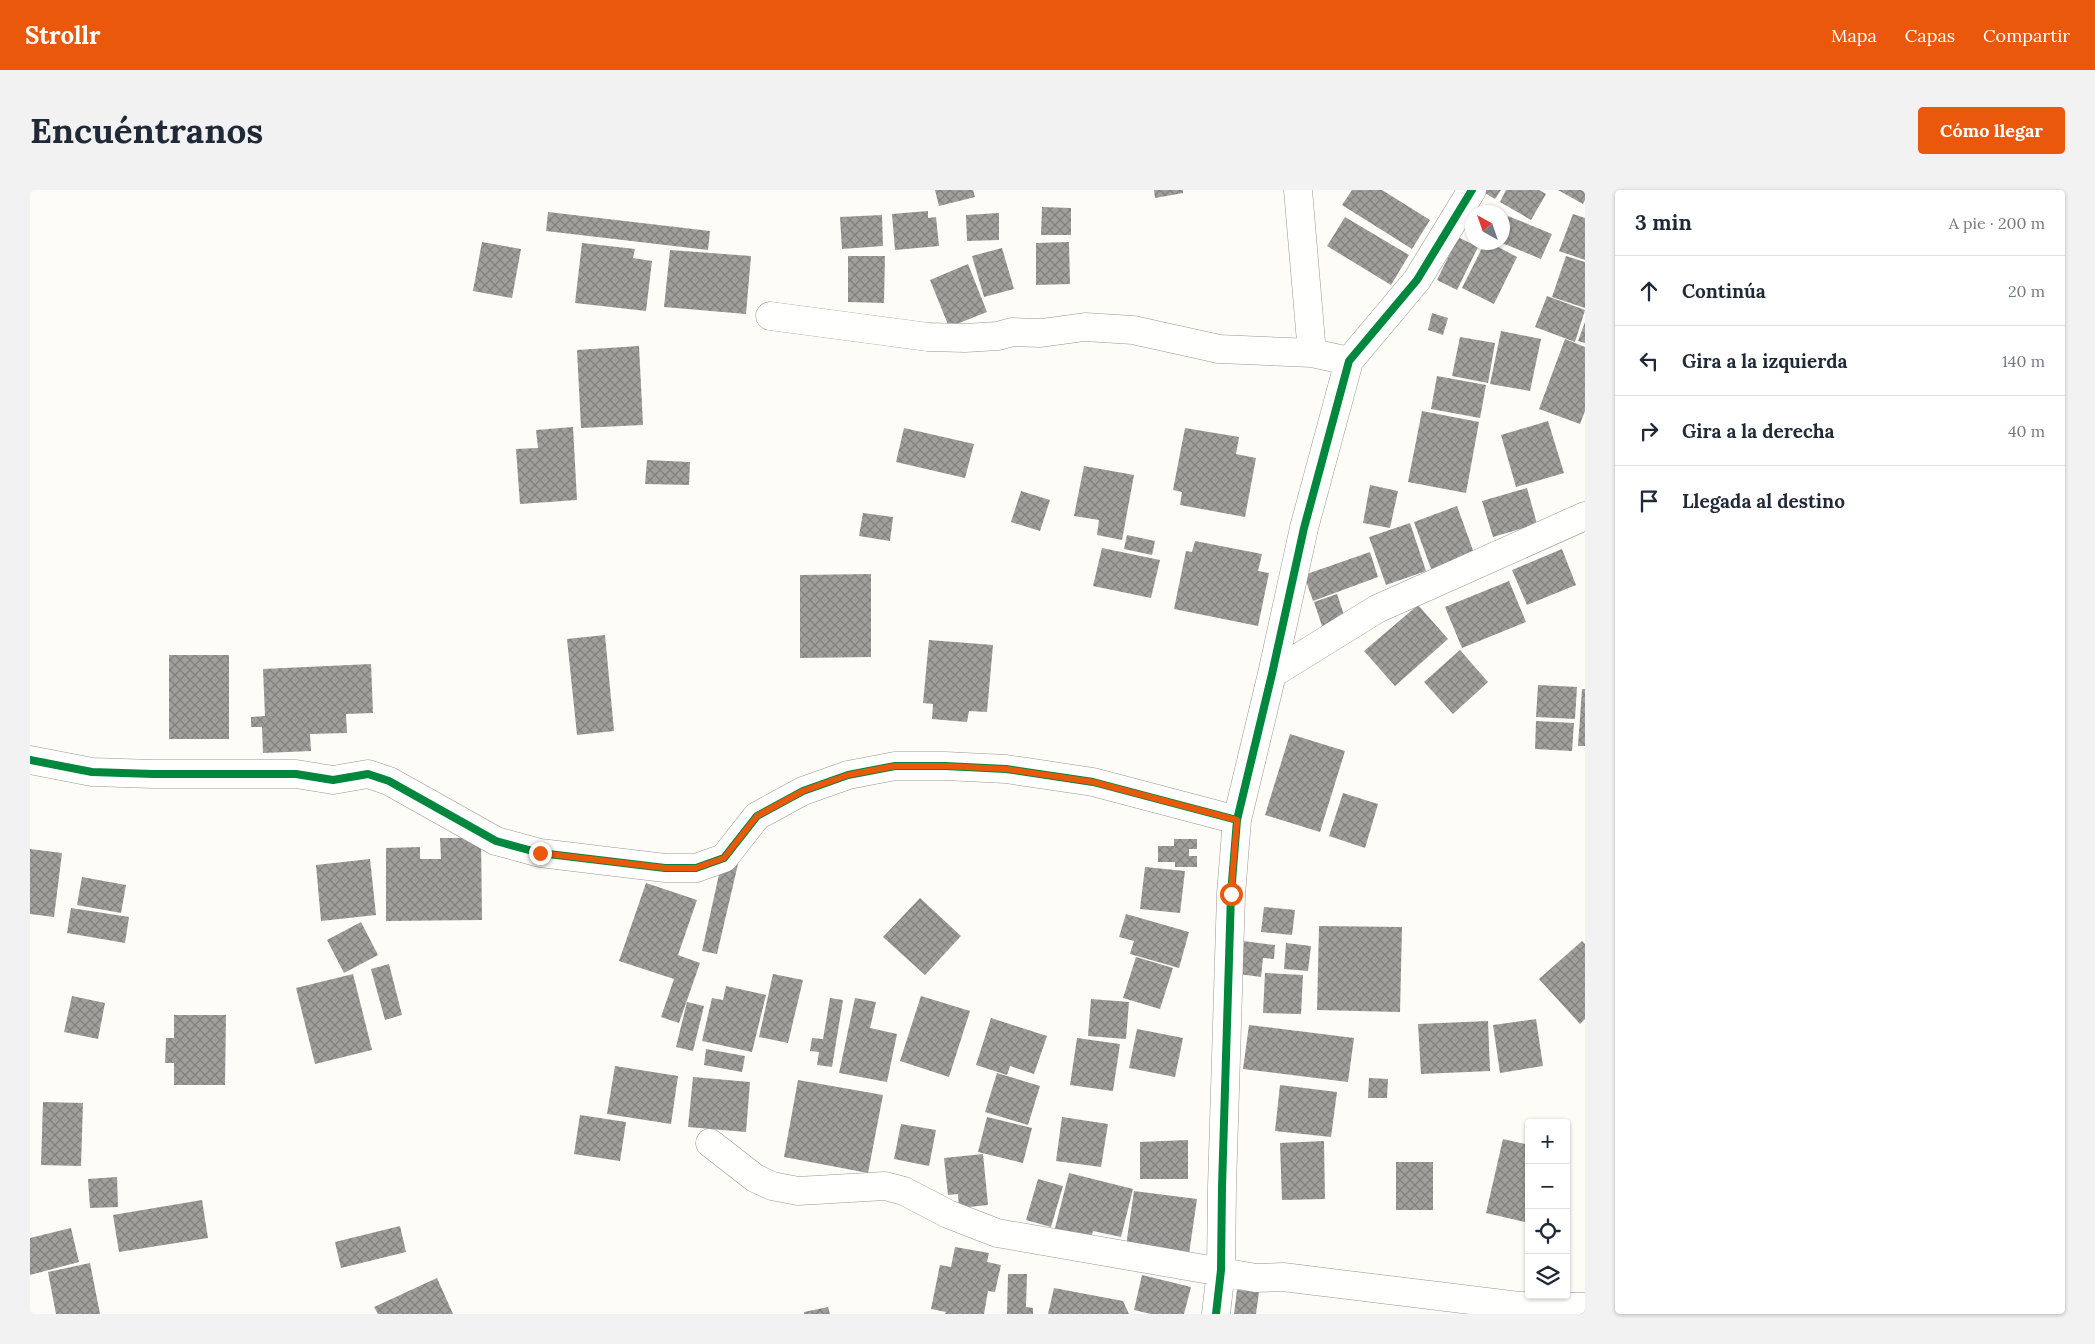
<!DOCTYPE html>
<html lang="es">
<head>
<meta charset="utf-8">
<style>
  body { margin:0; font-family:Lora,serif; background:#f2f2f3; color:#1f2937 }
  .controls { position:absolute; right:15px; bottom:15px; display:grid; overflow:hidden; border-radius:5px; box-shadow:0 1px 4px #0004 }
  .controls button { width:45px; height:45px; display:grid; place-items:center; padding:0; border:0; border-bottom:1px solid #e0e1e3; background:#fff; color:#1f2937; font:25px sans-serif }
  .compass { position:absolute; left:1435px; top:15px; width:45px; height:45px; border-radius:50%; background:#fff; box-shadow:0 1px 4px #0004; rotate:320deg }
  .stop { position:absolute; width:15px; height:15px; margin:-11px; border:4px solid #ea580c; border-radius:50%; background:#fff }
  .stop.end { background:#ea580c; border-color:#fff; box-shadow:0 1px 5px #0008 }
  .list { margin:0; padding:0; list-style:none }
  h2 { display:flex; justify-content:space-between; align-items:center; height:65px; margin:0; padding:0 20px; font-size:21px }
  h2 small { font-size:16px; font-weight:400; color:#747a83 }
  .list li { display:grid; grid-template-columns:32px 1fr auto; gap:15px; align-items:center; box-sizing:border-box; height:70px; padding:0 20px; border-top:1px solid #e0e1e3 }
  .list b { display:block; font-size:19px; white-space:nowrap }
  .list em { font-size:16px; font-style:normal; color:#747a83 }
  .icon { flex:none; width:28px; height:28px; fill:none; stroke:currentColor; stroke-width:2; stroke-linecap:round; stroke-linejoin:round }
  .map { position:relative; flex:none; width:1555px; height:1124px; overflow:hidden; border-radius:5px }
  header { display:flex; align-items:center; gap:30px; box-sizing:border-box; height:70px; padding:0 25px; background:#ea580c; color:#fff }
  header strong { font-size:24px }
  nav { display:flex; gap:28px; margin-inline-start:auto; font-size:18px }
  .intro { display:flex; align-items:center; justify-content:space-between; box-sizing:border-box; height:120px; padding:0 30px }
  h1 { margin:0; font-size:35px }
  .button { padding:12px 22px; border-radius:5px; background:#ea580c; color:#fff; font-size:18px; font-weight:700 }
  main { display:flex; gap:30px; padding:0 30px }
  aside { flex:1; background:#fff; border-radius:5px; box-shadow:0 1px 4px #0004 }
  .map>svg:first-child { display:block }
  .building { fill:url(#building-cross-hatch) }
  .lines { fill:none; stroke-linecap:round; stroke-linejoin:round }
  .street-casing { stroke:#979795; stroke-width:29 }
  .street { stroke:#fffffe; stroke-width:28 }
  .cycleway-casing { stroke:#fff; stroke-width:11 }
  .cycleway { stroke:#00873e; stroke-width:8 }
  .route { stroke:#ea580c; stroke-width:6 }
</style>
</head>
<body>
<header>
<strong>Strollr</strong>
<nav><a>Mapa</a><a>Capas</a><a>Compartir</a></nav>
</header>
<div class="intro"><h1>Encuéntranos</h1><a class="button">Cómo llegar</a></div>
<main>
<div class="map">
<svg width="1555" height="1124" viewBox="0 0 1555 1124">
  <defs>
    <pattern id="building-cross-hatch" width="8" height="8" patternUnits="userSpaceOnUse" patternTransform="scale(1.25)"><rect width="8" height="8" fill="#a19f9c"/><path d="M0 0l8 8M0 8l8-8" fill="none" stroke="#82807e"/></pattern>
  </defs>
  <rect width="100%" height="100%" fill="#fdfcf7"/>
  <!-- building -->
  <path class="building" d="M905,0H943L945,7L909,16Z
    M1124,0H1153V3L1125,8Z
    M1322,0H1352L1400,30L1382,59L1312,15Z
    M1450,0H1471L1465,9Z
    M1476,0H1509L1516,4L1501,30L1470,12Z
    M1528,0H1555V10L1553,14Z
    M1012,17L1041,18V45H1011Z
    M898,21V28L906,27L909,56L865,60L862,24Z
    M518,22L680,41L678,60L516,41Z
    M969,23V50L937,51L936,25Z
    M1543,24L1555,28V70L1529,61Z
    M852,25L853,56L812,59L810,27Z
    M1478,26L1522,44L1511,69L1472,53V39Z
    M1315,27L1379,65L1361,95L1297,56Z
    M1428,47L1448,57L1427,100L1407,90Z
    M452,52L491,59L482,108L443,101Z
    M1039,52L1040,94L1006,95V53Z
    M1455,52H1459L1487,67L1464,114L1432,98Z
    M552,53L605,59L603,68L622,71L616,121L545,113Z
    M972,58L984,99L954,107L942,66Z
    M640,60L721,66L716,124L634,117Z
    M818,66H855L854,113L818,112Z
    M1536,66L1555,72V118L1522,107Z
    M938,74L957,122L919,137L900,90Z
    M1517,106L1555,120L1545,152L1505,137Z
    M1402,123L1418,128L1413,145L1398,140Z
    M1555,132V153L1548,151Z
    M1471,141L1511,149L1500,201L1460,194Z
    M1430,147L1465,153L1458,193L1422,186Z
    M1535,149L1555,157V221L1550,234L1509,219Z
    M609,156L613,235L551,238L547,160Z
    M1407,186L1456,195L1450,228L1401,219Z
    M1392,221L1449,232L1436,303L1378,292Z
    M1518,231L1534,283L1486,297L1471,245Z
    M543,237L547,310L490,314L486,259L508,258L506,240Z
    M874,238L944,254L935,288L866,272Z
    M1155,238L1209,247L1206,264L1226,268L1215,327L1150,315L1152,302L1143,300Z
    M617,270L660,272L659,295L615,294Z
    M1054,276L1104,285L1092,350L1067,345L1069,330L1044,326Z
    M1340,295L1368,301L1360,338L1333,333Z
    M1497,298L1507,334L1463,347L1452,311Z
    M991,301L1020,310L1010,341L981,332Z
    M1427,316L1444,363L1401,379L1384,332Z
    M833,323L863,327L860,351L829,346Z
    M1380,333L1396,381L1356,395L1339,347Z
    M1097,345L1125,351L1122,365L1094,359Z
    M1165,351L1232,364L1228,381L1239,383L1228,436L1144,419L1156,361L1162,362Z
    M1072,358L1130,370L1121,408L1063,396Z
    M1532,359L1546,395L1497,415L1482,380Z
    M1340,362L1348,387L1283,411L1274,385Z
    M841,384V467L770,468V385Z
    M1479,391L1496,432L1432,458L1415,417Z
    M1307,404L1317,434L1294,442L1284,412Z
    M1388,415L1418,449L1365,496L1334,461Z
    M575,445L584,541L547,545L537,449Z
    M899,450L963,455L957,522L939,521L937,532L902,529L903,514L893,513Z
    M1430,460L1458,492L1423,524L1394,492Z
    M139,465H199V549H139Z
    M341,474L343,523L316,524L317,543L280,544L281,561L233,563L232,537H221V527L235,526L233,479Z
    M1508,495L1547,497L1545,529L1506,527Z
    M1552,499H1555V556H1548Z
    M1506,531L1544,533L1542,561L1505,559Z
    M1260,544L1315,561L1290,642L1235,625Z
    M1313,603L1348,614L1335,658L1299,646Z
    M410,648H451L452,730L356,731V658L390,657V669H411Z
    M1144,649H1167V659H1159V666H1167V677H1145V672H1128V656H1144Z
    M0,659L32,663L24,727L0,724Z
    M340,669L346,725L291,731L286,675Z
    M692,671L708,674L687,764L672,761Z
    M1115,677L1155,681L1150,723L1110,719Z
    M52,687L96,695L91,723L47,715Z
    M616,693L667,710L648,765L670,773L649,833L631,827L644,789L589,771Z
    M890,708L931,746L895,785L853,747Z
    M1234,717L1265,720L1262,745L1231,742Z
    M41,718L99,727L95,753L37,743Z
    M1096,724L1159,742L1149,778L1100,764L1104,751L1089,747Z
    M331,732L348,765L314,783L297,750Z
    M1289,736L1372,737L1370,822L1287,820Z
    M1213,751L1245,755L1244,769L1233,768L1231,787L1209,784Z
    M1552,751L1555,754V829L1550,834L1509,789Z
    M1256,753L1281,756L1278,781L1254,779Z
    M1106,767L1143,778L1130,819L1093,808Z
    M359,774L372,825L355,830L341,779Z
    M1235,783L1273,785L1271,824L1233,823Z
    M323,784L342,860L285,874L266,798Z
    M743,784L773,790L758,853L729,847Z
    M696,796L736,805L722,862L672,851L682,808L693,810Z
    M42,806L75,813L68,849L34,842Z
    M891,806L940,821L919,887L870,871Z
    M800,808L813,810L802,877L787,875L789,862L780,861L782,848L793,849Z
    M825,808L846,812L840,838L867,844L857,892L809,883Z
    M1061,809L1099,812L1096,849L1058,846Z
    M657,812L674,816L663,861L646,857Z
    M144,825H196L195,895H144V873H135L136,848H144Z
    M961,828L1017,846L1004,884L980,876L977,885L946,875Z
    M1506,829L1513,876L1470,883L1463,835Z
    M1458,831L1460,881L1391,884L1388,834Z
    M1219,835L1324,848L1318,892L1213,879Z
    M1107,839L1153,848L1145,887L1099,878Z
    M1047,848L1090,854L1083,901L1040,895Z
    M676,859L715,866L712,882L674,875Z
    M585,876L648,886L641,934L577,924Z
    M967,883L1010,896L998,935L955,922Z
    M663,887L720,892L716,942L658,937Z
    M1339,888L1358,889L1357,908H1338Z
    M768,890L853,905L838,983L754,967Z
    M1250,895L1307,902L1301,947L1245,941Z
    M13,912L53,913L51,976L11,975Z
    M550,925L596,932L590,971L544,964Z
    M957,927L1002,938L993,973L948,962Z
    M1032,927L1078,934L1071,977L1026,971Z
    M871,934L906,940L899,976L864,969Z
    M1473,949L1499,955V1033L1456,1023Z
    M1158,950V989H1110V952Z
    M1294,951L1295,1009L1252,1010L1250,953Z
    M953,964L958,1015L929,1018L928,1004L918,1005L914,968Z
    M1366,972H1403V1020H1366Z
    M1039,983L1103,999L1091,1047L1063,1041L1060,1051L1024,1042Z
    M87,987L88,1017L60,1018L58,989Z
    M1008,989L1033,996L1021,1037L996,1030Z
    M1104,1001L1167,1009L1159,1064L1096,1056Z
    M172,1010L178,1048L89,1062L83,1025Z
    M370,1036L376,1062L311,1078L305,1052Z
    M41,1038L49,1072L0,1085V1048Z
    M925,1057L959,1063L957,1072L971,1075L965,1102L958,1101L954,1124H915L916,1122L901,1119L910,1075L921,1077Z
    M60,1073L70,1124H26L18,1082Z
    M978,1084H997L996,1117L1003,1118V1124H977Z
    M1112,1085L1161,1097L1154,1124H1121L1104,1120Z
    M407,1088L423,1124H348L344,1117Z
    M1024,1098L1093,1111L1099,1124H1018Z
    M1207,1100L1229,1102L1226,1124H1204Z
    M798,1117L800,1124H774V1122Z"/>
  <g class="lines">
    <!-- street casing -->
    <g class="street-casing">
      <path id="street" d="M1268,0L1282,163
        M740,126L898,147L935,148L968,146L982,142L1011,143L1055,137L1103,140L1189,159L1282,163L1319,171
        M1242,484L1347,419L1555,326
        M0,570L62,582L123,584H266L303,590L338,584L359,591L466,651L510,663L635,678H666L694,668L727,626L773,601L818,585L865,576H915L976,579L1063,592L1207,630
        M680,953L725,988L742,996L768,1001L855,996L874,1001L918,1024L967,1043L1226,1088L1253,1087L1489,1116L1555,1117
        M1186,1124L1191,1080L1192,997L1201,704L1207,630L1242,484L1274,338L1319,171L1387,90L1442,0"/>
    </g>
    <!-- street -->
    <use href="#street" class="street"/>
    <!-- cycleway casing -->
    <g class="cycleway-casing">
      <path id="cycleway" d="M0,570L62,582L123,584H266L303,590L338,584L359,591L466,651L510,663L635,678H666L694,668L727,626L773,601L818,585L865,576H915L976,579L1063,592L1207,630
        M1186,1124L1191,1080L1192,997L1201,704L1207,630L1242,484L1274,338L1319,171L1387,90L1442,0"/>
    </g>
    <!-- cycleway -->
    <use href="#cycleway" class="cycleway"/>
  </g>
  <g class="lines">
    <!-- route -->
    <path class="route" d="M510,663L635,678H666L694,668L727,626L773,601L818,585L865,576H915L976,579L1063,592L1207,630L1201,704"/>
  </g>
</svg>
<div class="controls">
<button>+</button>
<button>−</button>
<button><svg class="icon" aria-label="locate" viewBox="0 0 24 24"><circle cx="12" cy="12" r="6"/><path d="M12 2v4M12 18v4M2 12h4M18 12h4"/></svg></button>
<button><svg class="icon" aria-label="layers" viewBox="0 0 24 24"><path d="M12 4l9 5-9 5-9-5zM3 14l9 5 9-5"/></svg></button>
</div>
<svg class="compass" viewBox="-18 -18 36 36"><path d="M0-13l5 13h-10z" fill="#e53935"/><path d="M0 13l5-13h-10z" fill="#747a83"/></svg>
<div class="stop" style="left:1201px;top:704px"></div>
<div class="stop end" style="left:510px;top:663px"></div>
</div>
<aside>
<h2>3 min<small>A pie · 200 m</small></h2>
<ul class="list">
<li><svg class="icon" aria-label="ahead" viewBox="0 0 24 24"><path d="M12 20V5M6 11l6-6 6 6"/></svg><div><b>Continúa</b></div><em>20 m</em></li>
<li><svg class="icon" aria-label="left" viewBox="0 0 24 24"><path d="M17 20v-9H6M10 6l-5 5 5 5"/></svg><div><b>Gira a la izquierda</b></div><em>140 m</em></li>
<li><svg class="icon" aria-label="right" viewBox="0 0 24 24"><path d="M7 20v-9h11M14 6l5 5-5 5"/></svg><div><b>Gira a la derecha</b></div><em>40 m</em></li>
<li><svg class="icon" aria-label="arrive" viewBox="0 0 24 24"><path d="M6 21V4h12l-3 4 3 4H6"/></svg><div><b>Llegada al destino</b></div></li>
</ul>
</aside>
</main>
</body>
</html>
